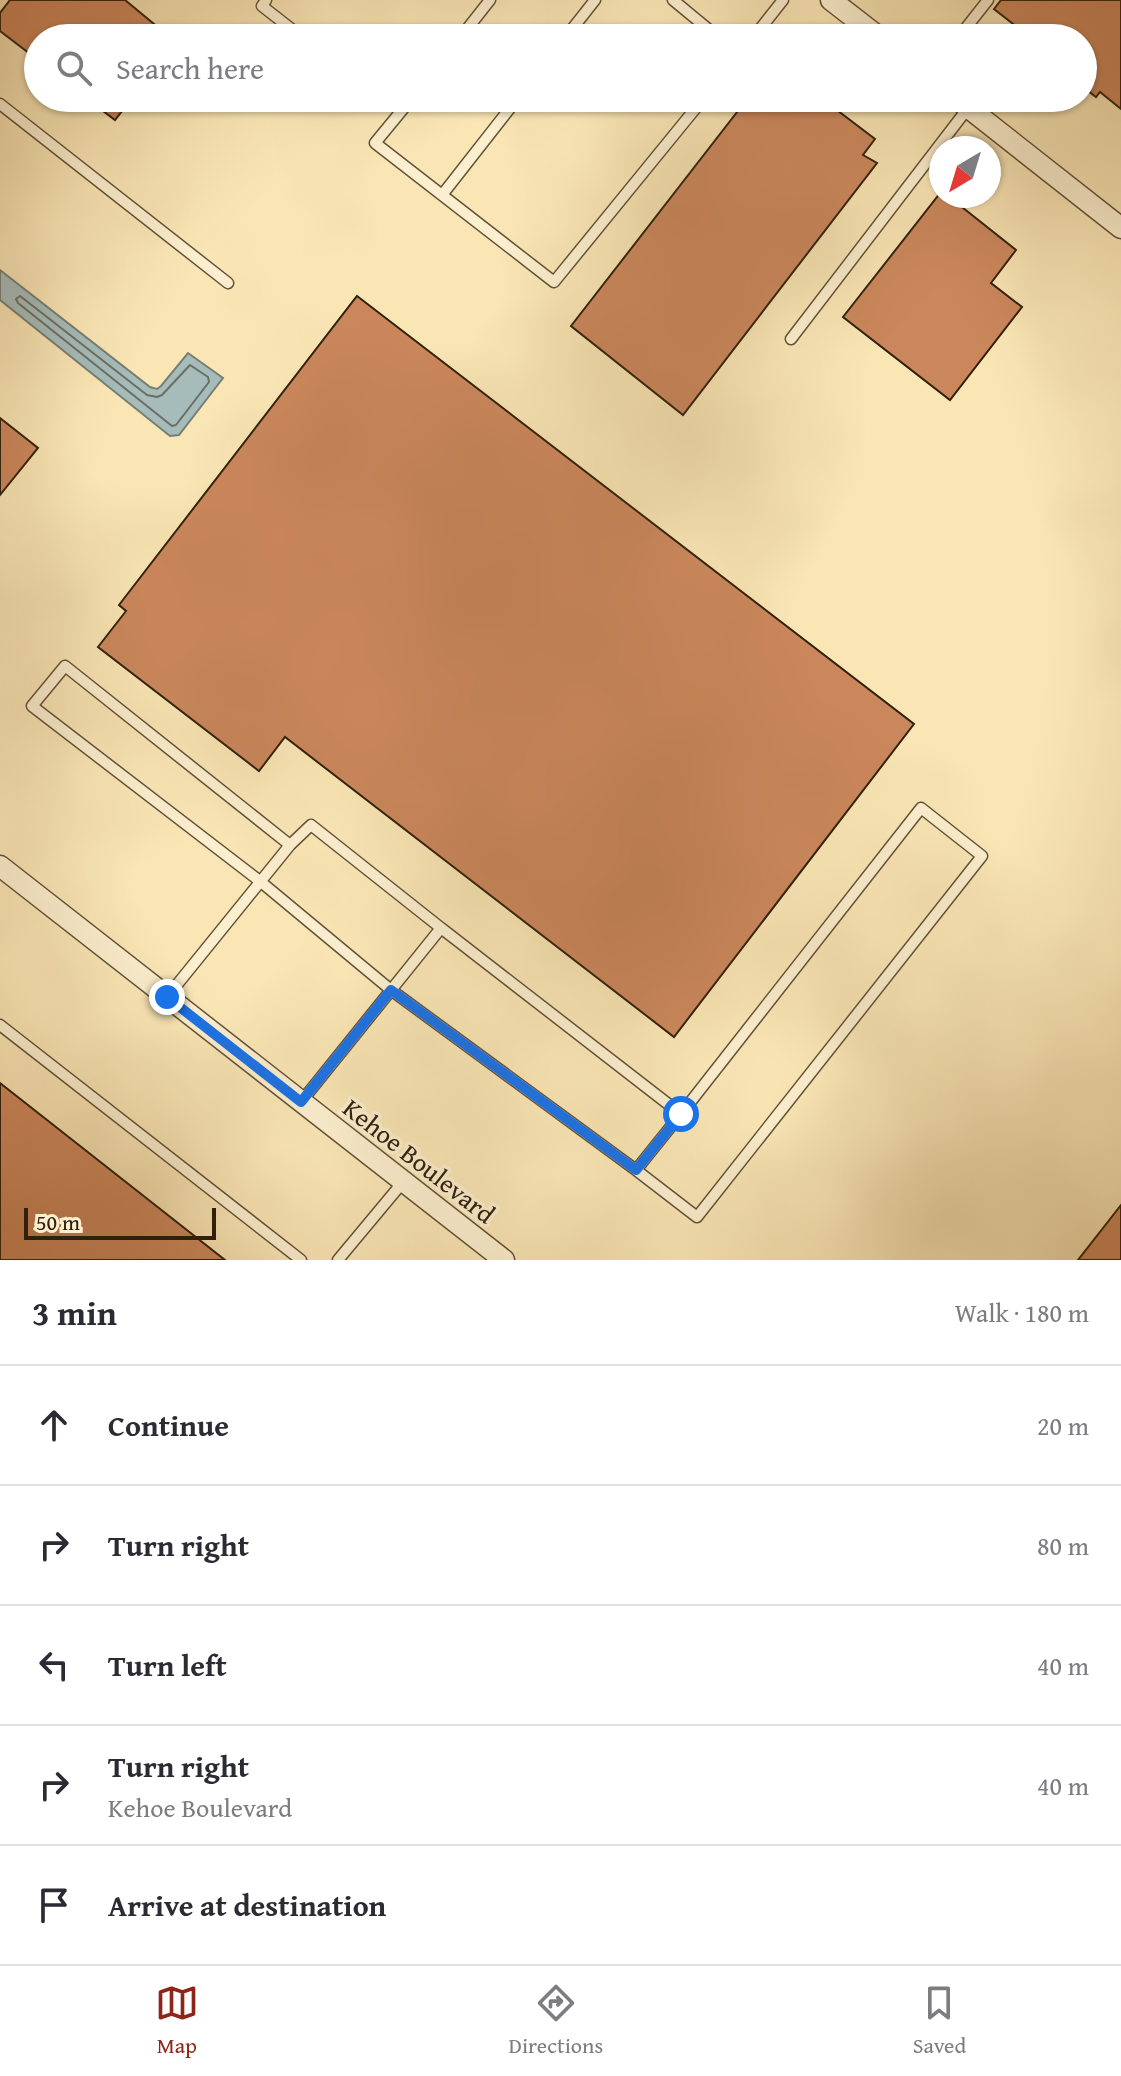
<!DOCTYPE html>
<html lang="en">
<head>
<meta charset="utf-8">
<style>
  body { margin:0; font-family:"Gentium Book Plus",serif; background:#f7f7f7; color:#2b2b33 }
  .compass { position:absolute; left:929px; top:136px; width:72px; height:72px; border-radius:50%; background:#fff; box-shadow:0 2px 6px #0004; rotate:218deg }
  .scale { position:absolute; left:24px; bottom:20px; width:192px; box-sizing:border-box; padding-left:8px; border:4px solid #31200d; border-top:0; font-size:22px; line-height:28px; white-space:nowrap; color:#31200d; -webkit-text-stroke:6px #fcefcf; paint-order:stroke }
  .stop { position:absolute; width:24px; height:24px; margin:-18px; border:6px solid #1a73e8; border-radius:50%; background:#fff }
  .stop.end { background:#1a73e8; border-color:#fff; box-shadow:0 2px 8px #0008 }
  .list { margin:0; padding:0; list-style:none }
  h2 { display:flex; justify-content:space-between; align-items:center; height:104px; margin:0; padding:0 32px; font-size:34px }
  h2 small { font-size:26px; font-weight:400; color:#7c7c81 }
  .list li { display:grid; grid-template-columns:52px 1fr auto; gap:24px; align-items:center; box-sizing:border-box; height:120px; padding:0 32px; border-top:2px solid #e1e1e2 }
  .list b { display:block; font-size:30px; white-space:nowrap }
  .list p { margin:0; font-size:26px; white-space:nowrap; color:#7c7c81 }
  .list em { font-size:26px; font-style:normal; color:#7c7c81 }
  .icon { flex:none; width:44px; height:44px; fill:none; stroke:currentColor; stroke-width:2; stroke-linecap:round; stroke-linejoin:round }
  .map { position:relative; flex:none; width:1121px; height:1260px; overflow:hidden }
  .search { position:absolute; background:#fff; box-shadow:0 2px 6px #0004; left:24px; right:24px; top:24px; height:88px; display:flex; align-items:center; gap:20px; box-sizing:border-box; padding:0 28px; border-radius:44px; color:#7c7c81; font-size:30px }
  .sheet { height:704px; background:#fff }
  nav { display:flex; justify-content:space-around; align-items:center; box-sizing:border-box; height:112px; border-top:2px solid #e1e1e2; background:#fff; font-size:22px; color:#7c7c81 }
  nav a { display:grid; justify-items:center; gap:4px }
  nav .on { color:#8f2418 }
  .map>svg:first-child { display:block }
  .water { fill:#a5bcba; stroke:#777e75; stroke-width:2 }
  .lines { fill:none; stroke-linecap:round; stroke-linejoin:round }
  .shore { stroke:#6b6e64; stroke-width:2 }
  .building { fill:#cb875c; stroke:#31200d; stroke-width:2 }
  .lane-casing { stroke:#635237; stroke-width:13 }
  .street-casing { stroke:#635237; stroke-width:23 }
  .lane { stroke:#fcefcf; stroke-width:10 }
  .street { stroke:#fcefcf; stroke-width:20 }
  .route { stroke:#1a73e8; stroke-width:10 }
  .labels { text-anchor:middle; stroke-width:7; stroke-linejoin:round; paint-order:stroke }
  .street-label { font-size:26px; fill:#31200d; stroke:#fcefcf }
</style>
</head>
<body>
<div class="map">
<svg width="1121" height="1260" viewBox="0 0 1121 1260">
  <rect width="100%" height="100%" fill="#fae6b5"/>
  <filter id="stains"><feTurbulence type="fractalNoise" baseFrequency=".0025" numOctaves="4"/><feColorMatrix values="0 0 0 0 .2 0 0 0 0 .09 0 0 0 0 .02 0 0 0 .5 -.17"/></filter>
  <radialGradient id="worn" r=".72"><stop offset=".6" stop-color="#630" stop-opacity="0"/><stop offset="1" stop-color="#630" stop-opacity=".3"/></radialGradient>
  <!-- water -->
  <path class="water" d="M0,270L150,387L157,389L161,386L188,353L223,378L179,435L170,436L0,300Z"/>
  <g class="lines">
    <!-- shore -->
    <path class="shore" d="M20,296L147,395L157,397L162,395L190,365L208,377L209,382L176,425L172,426L18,303L16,299Z"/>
  </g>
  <!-- building -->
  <path class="building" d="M10,0H125L171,38H38V60L0,31V13Z
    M1001,0H1121V109L1100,92L1096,97L1083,87V38H1031L994,9Z
    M86,98H132L115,120Z
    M748,98H821L875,139L863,155L877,163L683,415L571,326Z
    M941,192V196H948L1016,250L991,283L1022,307L950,400L843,317Z
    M357,296L914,724L674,1037L285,737L259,771L98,647L126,611L119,605Z
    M0,418L38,448L0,495Z
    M0,1083L225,1260H0Z
    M1121,1205V1260H1078Z"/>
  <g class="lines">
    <!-- lane casing -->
    <g class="lane-casing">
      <path id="lane" d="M266,0L262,6L303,38
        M673,0L719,38
        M460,38L490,0
        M565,38L595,0
        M753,38L783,0
        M958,38L988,0
        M412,98L375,143L554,282L704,98
        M0,104L228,283
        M442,195L518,98
        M791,339L968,108
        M290,845L65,666L32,706L261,882L391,990L636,1170L697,1217L982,856L921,808L681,1114L441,928L301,1102
        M167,997L290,845L311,825L441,928
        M0,1025L301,1260
        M636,1170L681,1114
        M338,1260L403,1182"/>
    </g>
    <!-- street casing -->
    <g class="street-casing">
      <path id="street" d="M831,0L880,38
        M956,98L1121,228
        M0,866L504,1260"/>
    </g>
    <!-- lane -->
    <use href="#lane" class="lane"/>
    <!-- street -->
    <use href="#street" class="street"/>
  </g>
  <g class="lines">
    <!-- route -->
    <path class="route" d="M167,997L301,1102L391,990L636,1170L681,1114"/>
  </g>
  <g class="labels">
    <!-- street labels -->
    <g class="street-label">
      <text transform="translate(419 1161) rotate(38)" y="9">Kehoe Boulevard</text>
    </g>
  </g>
  <rect width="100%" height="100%" filter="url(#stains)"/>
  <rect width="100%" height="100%" fill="url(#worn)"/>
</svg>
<svg class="compass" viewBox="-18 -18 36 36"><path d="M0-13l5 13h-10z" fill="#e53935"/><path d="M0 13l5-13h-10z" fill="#7c7c81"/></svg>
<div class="scale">50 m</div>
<div class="stop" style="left:681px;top:1114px"></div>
<div class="stop end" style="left:167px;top:997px"></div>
<div class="search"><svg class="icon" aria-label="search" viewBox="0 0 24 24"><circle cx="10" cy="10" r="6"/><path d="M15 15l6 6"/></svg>Search here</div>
</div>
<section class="sheet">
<h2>3 min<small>Walk · 180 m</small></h2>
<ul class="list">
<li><svg class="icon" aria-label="ahead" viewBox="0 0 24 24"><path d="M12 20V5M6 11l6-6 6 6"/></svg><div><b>Continue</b></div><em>20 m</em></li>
<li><svg class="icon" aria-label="right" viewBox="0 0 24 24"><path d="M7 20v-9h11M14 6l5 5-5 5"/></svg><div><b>Turn right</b></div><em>80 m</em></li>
<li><svg class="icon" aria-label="left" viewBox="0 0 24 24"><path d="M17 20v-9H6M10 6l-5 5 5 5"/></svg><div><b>Turn left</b></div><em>40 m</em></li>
<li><svg class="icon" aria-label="right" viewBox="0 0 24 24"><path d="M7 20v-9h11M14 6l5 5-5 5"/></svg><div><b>Turn right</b><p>Kehoe Boulevard</p></div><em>40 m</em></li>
<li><svg class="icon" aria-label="arrive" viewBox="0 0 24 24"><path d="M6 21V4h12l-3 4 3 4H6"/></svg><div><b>Arrive at destination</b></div></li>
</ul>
</section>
<nav>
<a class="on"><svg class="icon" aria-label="map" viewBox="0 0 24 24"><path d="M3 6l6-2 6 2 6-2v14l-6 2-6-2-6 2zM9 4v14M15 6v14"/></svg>Map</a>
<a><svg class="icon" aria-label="directions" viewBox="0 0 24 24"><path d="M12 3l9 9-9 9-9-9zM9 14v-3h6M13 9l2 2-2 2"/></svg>Directions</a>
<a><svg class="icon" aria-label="saved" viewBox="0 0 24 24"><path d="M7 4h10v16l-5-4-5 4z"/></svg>Saved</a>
</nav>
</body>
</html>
